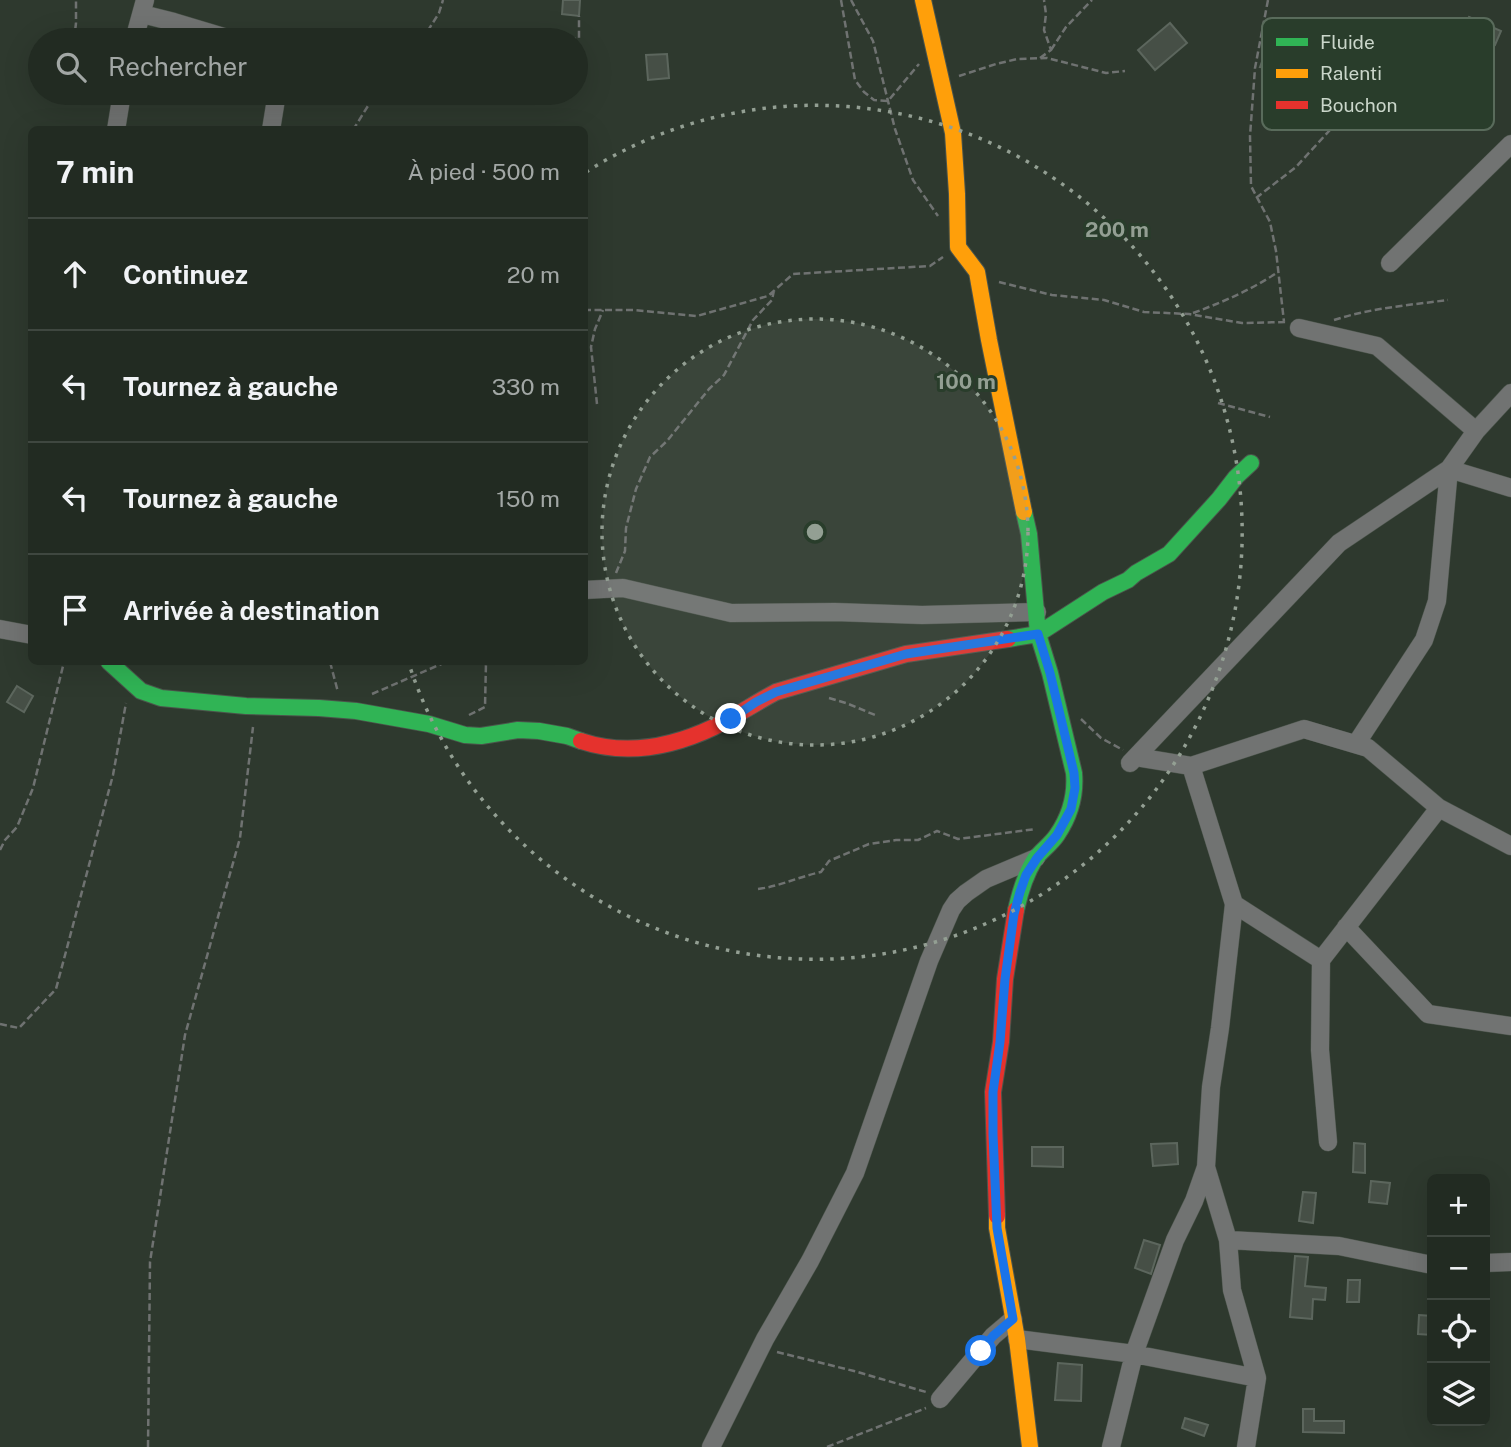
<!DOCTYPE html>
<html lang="fr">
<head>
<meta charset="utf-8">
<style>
  body { margin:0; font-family:"Public Sans",sans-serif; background:#2a332a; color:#f1f3f6 }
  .controls { position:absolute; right:21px; bottom:21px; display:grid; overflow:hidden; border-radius:10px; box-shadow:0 7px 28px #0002 }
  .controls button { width:63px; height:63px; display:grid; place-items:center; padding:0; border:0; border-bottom:2px solid #3f4740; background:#222b22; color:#f1f3f6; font:35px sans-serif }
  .stop { position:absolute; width:21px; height:21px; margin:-16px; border:5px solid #1a73e8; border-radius:50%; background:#fff }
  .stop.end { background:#1a73e8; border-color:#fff; box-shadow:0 2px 7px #0008 }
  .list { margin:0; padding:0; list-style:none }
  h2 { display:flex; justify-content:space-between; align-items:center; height:91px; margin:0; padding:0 28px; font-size:30px }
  h2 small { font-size:23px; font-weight:400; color:#a2a7a5 }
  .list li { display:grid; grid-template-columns:46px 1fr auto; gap:21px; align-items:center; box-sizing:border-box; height:112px; padding:0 28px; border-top:2px solid #3f4740 }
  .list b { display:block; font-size:26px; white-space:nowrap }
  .list em { font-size:23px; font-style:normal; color:#a2a7a5 }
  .icon { flex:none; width:38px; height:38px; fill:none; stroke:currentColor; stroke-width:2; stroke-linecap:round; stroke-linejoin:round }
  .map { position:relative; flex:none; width:1511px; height:1447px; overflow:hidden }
  .search { position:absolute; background:#222b22; box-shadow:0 7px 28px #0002; left:28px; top:28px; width:560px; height:77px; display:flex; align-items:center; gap:18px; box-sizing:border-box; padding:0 24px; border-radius:38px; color:#a2a7a5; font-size:26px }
  .panel { position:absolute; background:#222b22; box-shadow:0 7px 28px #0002; left:28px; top:126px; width:560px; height:539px; border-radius:10px }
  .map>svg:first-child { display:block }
  .building { fill:#464f46; stroke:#5c665d; stroke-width:2 }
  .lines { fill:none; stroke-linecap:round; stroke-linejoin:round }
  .street-casing { stroke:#4b544b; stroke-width:19 }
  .fast-casing { stroke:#4b544b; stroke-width:18 }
  .slow-casing { stroke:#4b544b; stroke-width:18 }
  .jam-casing { stroke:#4b544b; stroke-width:18 }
  .path { stroke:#6f7271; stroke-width:2.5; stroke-dasharray:7 3.5; stroke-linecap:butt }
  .street { stroke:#717372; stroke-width:18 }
  .fast { stroke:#30b455; stroke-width:16 }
  .slow { stroke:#ff9f0a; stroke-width:16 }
  .jam { stroke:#e5322d; stroke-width:16 }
  .route { stroke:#1a73e8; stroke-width:9 }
  .ring { fill:none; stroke:#939f93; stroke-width:3.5; stroke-dasharray:3.5 7 }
  .key { fill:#293d2b; stroke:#596b5b; stroke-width:2 }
  .key-label { font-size:19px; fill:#cad6ca }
  .centre { fill:#939f93; stroke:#293d2b; stroke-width:3.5 }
  .ring-label { font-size:21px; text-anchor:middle; font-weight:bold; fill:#939f93; stroke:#293d2b; stroke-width:6; stroke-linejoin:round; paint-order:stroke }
</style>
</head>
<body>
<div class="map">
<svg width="1511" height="1447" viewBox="0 0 1511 1447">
  <rect width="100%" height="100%" fill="#2e392e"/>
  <!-- building -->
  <path class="building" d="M563,0H580L579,16L562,14Z
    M1469,17L1501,31L1495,45L1463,32Z
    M1170,23L1187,43L1155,70L1138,50Z
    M1269,43L1283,48L1276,68L1260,67Z
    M667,54L669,78L648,80L646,55Z
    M17,686L33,696L24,712L7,702Z
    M1177,1143L1178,1164L1153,1166L1151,1144Z
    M1354,1143L1365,1144V1173L1353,1172Z
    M1032,1147H1063V1167L1032,1166Z
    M1371,1181L1390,1183L1387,1204L1369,1202Z
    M1303,1192L1316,1193L1313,1223L1299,1221Z
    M1144,1240L1160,1245L1151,1274L1135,1268Z
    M1295,1256L1308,1257L1305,1286L1326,1288L1325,1300L1313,1299L1312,1319L1290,1317Z
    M1348,1280H1360L1359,1302H1347Z
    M1419,1315L1432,1316V1335L1418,1334Z
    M1058,1363L1082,1365L1081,1401L1055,1400Z
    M1303,1409H1314V1421H1344V1433L1303,1432Z
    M1185,1418L1208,1425L1204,1436L1182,1428Z"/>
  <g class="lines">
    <!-- street casing -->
    <g class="street-casing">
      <path id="street" d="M142,14L174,22L234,40
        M134,40L145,0
        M116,130L122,93
        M271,130L277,93
        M1390,263L1511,144
        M1299,328L1377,346L1476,431
        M584,590L623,588L731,613L835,612L922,615L1037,612
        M0,629L32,635
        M1356,744L1424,640L1437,601L1449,469L1511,488
        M1136,757L1191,766L1304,729L1368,748L1439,808L1511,846
        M1130,763L1339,543L1449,469L1476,431L1511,393
        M1234,904L1321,960
        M1346,927L1428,1014L1511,1026
        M1328,1142L1320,1050L1321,960L1439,808
        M1206,1167L1228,1240L1232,1290L1257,1378L1246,1447
        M1228,1240L1339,1246L1432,1265
        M1485,1263L1511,1262
        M1017,1339L1134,1354L1257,1378
        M940,1399L993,1336L1013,1319
        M711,1447L765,1339L810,1261L855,1173L929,961L951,910L957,901L966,893L986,879L1036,858
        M1111,1447L1134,1354L1175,1240L1194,1201L1206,1167L1211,1087L1220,1028L1234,904L1191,766"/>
    </g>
    <!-- fast casing -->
    <g class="fast-casing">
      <path id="fast" d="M1008,639L1038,634L1103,592L1128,580L1136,573L1169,554L1219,499L1236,477L1251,463
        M109,662L141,691L161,698L246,706L319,708L356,711L429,724L465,735L481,736L518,730L539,731L567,736L581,741
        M1016,910C1020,892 1025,875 1035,859C1042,850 1051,844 1057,835C1070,816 1076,796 1074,773L1050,673L1038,634L1029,534L1024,512"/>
    </g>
    <!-- slow casing -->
    <g class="slow-casing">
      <path id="slow" d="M923,0L953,133L957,194L958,247L977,272L989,340L1024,512
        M997,1216V1228L1017,1339L1030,1447"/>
    </g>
    <!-- jam casing -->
    <g class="jam-casing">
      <path id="jam" d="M581,741C626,756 672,747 714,727C735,717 755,703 776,692L906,654L1008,639
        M997,1216L993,1092L1001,1042L1005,979L1016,910"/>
    </g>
    <!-- path -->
    <path class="path" d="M841,0L855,80L864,92L874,100L888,101L919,64
      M851,0L873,41L895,129L913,180L938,216
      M1268,0L1255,68L1250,136L1251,186L1270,222L1276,251L1284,322
      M451,32L470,40
      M74,40L76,23V0
      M422,40L439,13L443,0
      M569,40L579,38V16
      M1051,50L1066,27L1092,0
      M1040,58L1051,50L1044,30L1046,14L1044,0
      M959,76L996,64L1017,59L1047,58L1106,73L1125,71
      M353,130L376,93
      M1256,198L1296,167L1341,118L1369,80L1407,39
      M584,206L586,208
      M999,282L1052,295L1104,300L1144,312L1189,314L1242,323L1286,322
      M584,310H633L697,316L768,296L793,274L930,266L943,257
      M1193,313C1223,302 1251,290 1278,272
      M1334,320C1371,308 1410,305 1448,300
      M1218,403L1270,417
      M597,404L591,347L595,329L603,310
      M616,573L625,551L626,528L636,489L650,457L667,441L709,389L724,375L753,320L772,300L774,290
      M330,662L338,692
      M372,694L446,662
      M829,698L846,703L875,715
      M469,715L485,707L486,662
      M1081,719L1101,738L1123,750
      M0,850L5,840L17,827L33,788L64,662
      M758,889C781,886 798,877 821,872L829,861L869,844L896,840H918L937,831L958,839L1036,829
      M0,1024L19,1028L56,989L113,775L126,703
      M777,1352L854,1371L926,1392
      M148,1447L150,1262L185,1035L240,838L253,727
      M827,1447L926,1408"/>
    <!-- street -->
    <use href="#street" class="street"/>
    <!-- fast -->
    <use href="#fast" class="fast"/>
    <!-- slow -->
    <use href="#slow" class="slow"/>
    <!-- jam -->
    <use href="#jam" class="jam"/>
  </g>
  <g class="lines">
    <!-- route -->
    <path class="route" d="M731,719L756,702L776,692L906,654L1038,634L1050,673L1074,773L1075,788L1071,809L1057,835L1037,858L1026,875L1020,892L1014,914L1005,979L1000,1042L993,1092V1134L997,1228L1013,1319L993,1336L981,1351"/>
  </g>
  <!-- distance rings -->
  <circle cx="815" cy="532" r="213" fill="#939f93" fill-opacity=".12"/>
  <g class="ring">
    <circle cx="815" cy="532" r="213"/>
    <path d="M586 172A427 427 0 1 1 409 664"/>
  </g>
  <!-- legend -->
  <rect x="1262" y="18" width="232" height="112" rx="10" class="key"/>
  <rect x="1276" y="38" width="32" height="8" fill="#30b455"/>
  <rect x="1276" y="69" width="32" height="9" fill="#ff9f0a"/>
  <rect x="1276" y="101" width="32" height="8" fill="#e5322d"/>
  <g class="key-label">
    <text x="1320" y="49">Fluide</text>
    <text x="1320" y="80">Ralenti</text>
    <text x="1320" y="112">Bouchon</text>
  </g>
  <circle cx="815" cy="532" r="10" class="centre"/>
  <g class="ring-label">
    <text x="1117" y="237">200 m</text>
    <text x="966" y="389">100 m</text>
  </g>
</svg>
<div class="controls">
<button>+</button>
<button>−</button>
<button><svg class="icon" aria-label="locate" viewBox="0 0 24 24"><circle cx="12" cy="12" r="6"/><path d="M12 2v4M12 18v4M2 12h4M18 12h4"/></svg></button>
<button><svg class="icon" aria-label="layers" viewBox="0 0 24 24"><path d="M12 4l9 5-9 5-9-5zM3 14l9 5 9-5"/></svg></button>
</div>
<div class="stop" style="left:981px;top:1351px"></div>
<div class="stop end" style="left:731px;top:719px"></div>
<div class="search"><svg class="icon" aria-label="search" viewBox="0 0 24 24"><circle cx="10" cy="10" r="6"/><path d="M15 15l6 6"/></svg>Rechercher</div>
<section class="panel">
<h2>7 min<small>À pied · 500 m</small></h2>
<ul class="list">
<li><svg class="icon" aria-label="ahead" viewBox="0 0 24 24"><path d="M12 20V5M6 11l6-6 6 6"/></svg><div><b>Continuez</b></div><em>20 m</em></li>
<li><svg class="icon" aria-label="left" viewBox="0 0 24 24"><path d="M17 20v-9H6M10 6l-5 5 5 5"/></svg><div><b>Tournez à gauche</b></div><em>330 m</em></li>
<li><svg class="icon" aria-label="left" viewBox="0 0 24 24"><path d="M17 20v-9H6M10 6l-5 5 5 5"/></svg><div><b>Tournez à gauche</b></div><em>150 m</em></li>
<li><svg class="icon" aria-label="arrive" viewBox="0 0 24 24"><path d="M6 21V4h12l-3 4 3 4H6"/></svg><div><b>Arrivée à destination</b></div></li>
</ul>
</section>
</div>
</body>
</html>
